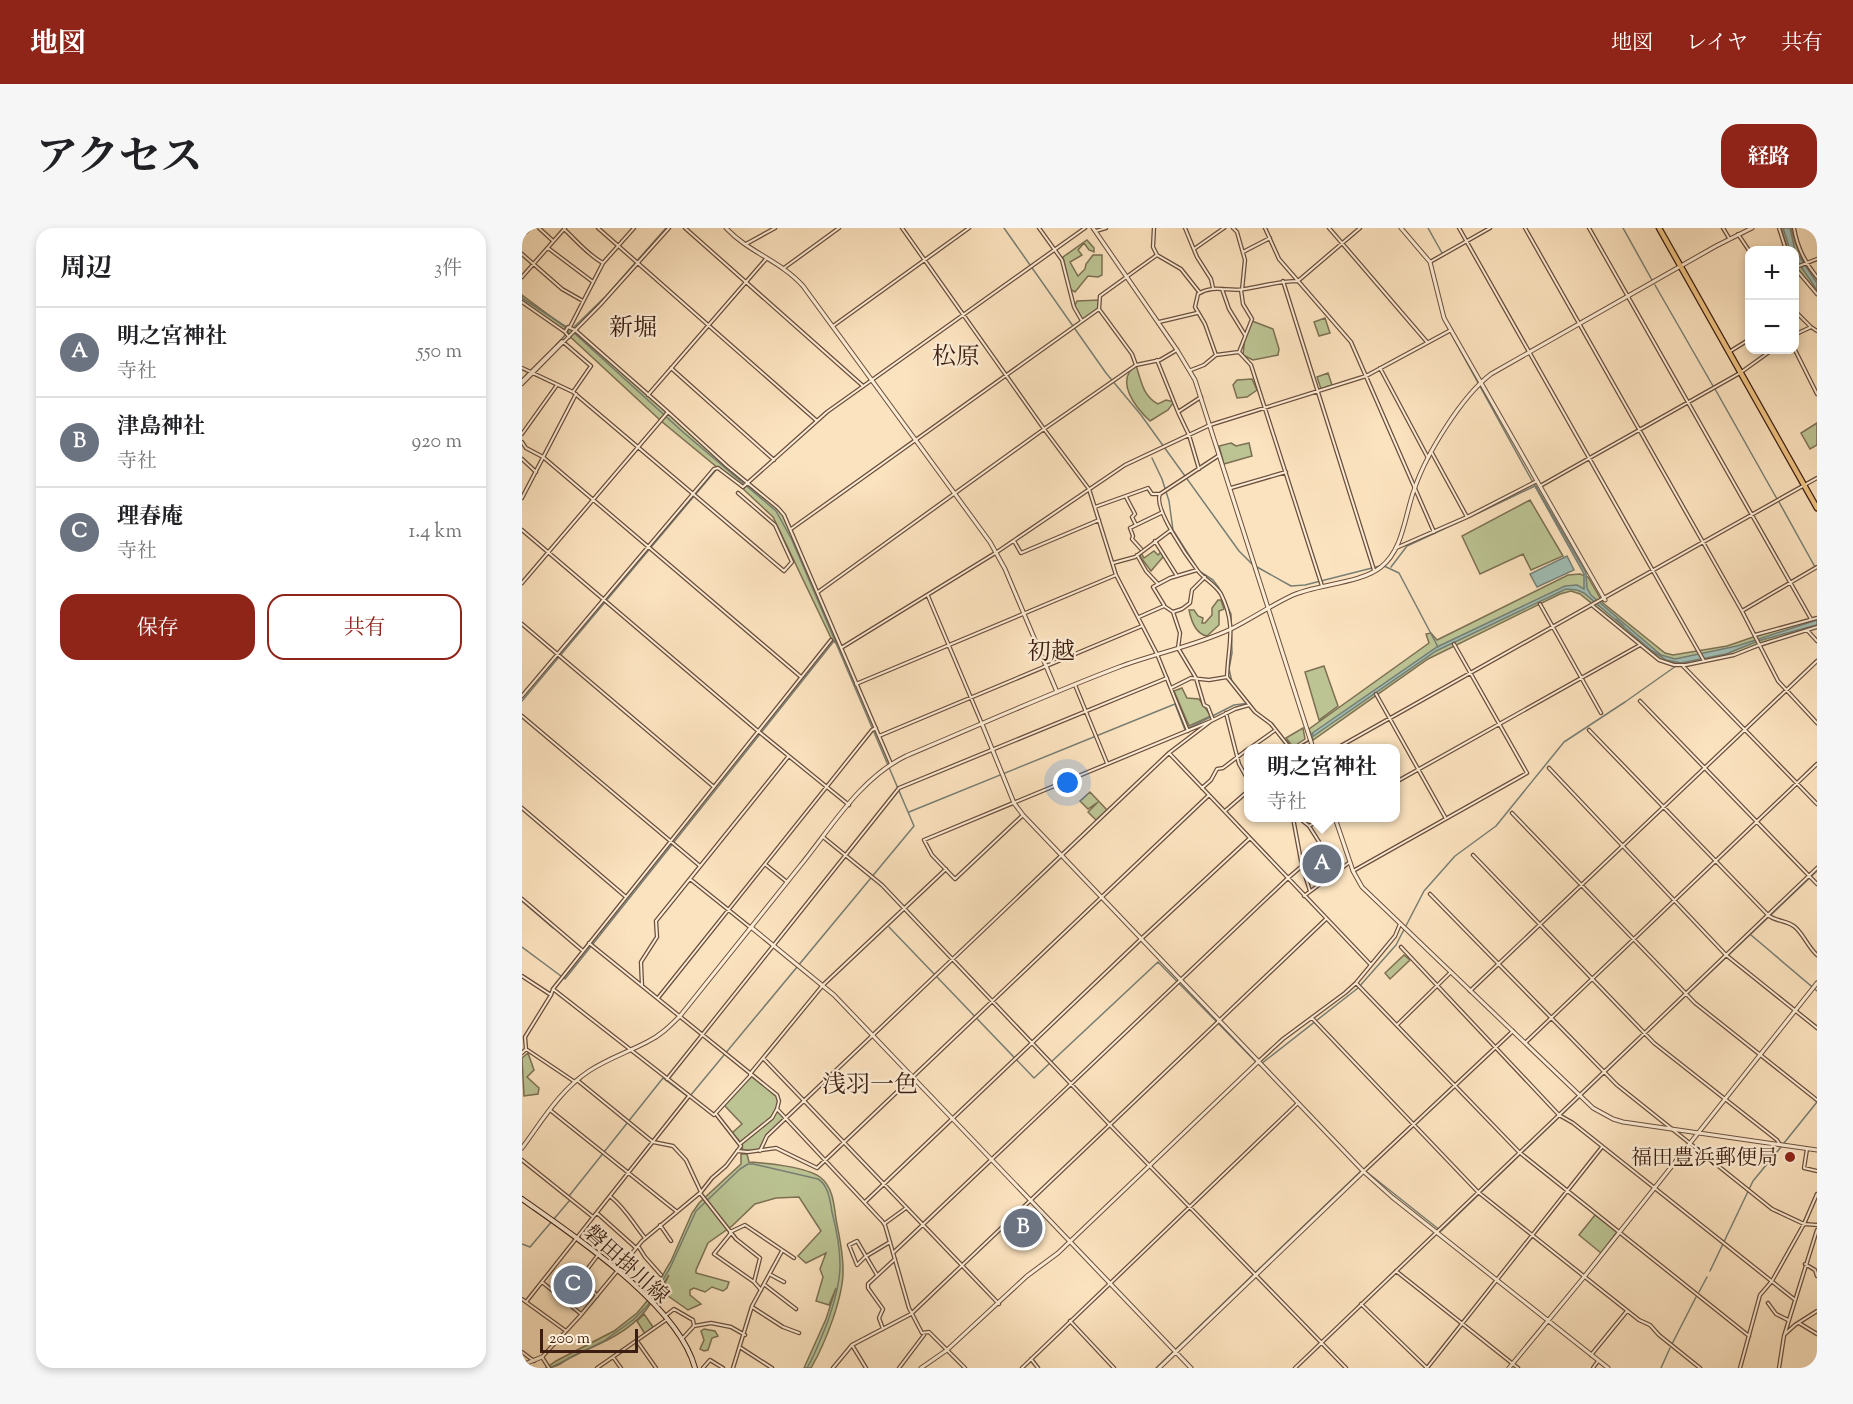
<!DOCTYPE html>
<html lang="ja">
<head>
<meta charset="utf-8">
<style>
  body { margin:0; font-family:"Sorts Mill Goudy","Noto Serif JP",serif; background:#f6f6f6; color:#202124 }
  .controls { position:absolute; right:18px; top:18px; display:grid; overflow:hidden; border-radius:12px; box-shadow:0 3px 9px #0003 }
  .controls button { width:54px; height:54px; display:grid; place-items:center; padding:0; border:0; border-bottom:2px solid #e0e0e0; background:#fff; color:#202124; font:30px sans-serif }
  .scale { position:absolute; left:18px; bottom:15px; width:98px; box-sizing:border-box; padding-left:6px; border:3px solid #3b1d12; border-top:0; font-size:16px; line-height:21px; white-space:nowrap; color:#3b1d12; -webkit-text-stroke:4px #fdedd5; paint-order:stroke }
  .you { position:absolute; left:546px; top:555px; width:21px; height:21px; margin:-15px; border:4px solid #fff; border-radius:50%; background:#1a73e8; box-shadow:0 0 0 9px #1a73e833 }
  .badge { display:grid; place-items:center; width:39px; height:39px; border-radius:50%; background:#8f2418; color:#fff; font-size:20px; font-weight:700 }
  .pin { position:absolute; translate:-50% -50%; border:3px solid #fff; box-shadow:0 2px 6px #0006 }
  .popup { position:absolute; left:722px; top:516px; width:156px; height:78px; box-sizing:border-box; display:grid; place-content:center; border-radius:12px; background:#fff; filter:drop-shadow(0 2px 4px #0005); font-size:20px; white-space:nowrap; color:#757577 }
  .popup b { font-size:22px; color:#202124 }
  .popup::after { content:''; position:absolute; left:50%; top:100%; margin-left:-12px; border:12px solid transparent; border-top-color:#fff }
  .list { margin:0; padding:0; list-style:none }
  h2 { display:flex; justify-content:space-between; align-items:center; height:78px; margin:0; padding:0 24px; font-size:26px }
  h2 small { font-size:20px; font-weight:400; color:#757577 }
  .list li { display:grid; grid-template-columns:39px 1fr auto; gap:18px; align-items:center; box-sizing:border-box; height:90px; padding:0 24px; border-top:2px solid #e0e0e0 }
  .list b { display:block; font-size:22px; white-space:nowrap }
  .list p { margin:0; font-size:20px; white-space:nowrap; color:#757577 }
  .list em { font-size:20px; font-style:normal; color:#757577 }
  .actions { display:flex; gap:12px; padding:18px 24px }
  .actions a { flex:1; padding:14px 0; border:2px solid #8f2418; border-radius:18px; text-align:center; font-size:21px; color:#8f2418 }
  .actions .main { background:#8f2418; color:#fff }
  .map { position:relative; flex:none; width:1295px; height:1140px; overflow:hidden; border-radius:18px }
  header { display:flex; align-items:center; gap:36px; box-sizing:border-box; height:84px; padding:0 30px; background:#8f2418; color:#fff }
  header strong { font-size:28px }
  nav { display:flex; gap:33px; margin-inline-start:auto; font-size:21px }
  .intro { display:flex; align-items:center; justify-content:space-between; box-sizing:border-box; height:144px; padding:0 36px }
  h1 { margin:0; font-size:42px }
  .button { padding:15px 27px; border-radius:18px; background:#8f2418; color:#fff; font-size:21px; font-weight:700 }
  main { display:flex; gap:36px; padding:0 36px }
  aside { flex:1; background:#fff; border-radius:18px; box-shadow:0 3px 9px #0003 }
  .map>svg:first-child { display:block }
  .green { fill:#bcc494; stroke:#7c7053; stroke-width:1.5 }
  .water { fill:#9fbeb5; stroke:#777e74; stroke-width:1.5 }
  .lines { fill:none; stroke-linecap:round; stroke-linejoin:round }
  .stream { stroke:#777e74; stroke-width:1.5 }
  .minor-casing { stroke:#6b4e3d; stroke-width:4.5 }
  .tertiary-casing { stroke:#6b4e3d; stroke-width:5 }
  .secondary-casing { stroke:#3b1d12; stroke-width:6 }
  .trunk-casing { stroke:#3b1d12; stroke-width:7 }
  .minor { stroke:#fdedd5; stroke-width:2 }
  .tertiary { stroke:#fdedd5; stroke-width:3 }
  .secondary { stroke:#fdedd5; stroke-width:4 }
  .trunk { stroke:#eec280; stroke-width:4.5 }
  .poi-dot { fill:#8f2418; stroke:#fdedd5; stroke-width:2 }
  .labels { text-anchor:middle; stroke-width:4.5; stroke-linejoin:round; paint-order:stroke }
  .poi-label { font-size:21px; fill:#3b1d12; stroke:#fdedd5; text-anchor:end }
  .street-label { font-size:21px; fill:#3b1d12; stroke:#fdedd5 }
  .quarter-label { font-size:24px; fill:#3b1d12; stroke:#fdedd5 }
</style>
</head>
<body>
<header>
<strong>地図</strong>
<nav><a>地図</a><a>レイヤ</a><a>共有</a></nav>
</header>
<div class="intro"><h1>アクセス</h1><a class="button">経路</a></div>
<main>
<aside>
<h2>周辺<small>3件</small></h2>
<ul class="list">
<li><span class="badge" style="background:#6b7280">A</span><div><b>明之宮神社</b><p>寺社</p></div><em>550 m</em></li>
<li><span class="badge" style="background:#6b7280">B</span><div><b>津島神社</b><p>寺社</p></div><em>920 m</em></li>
<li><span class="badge" style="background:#6b7280">C</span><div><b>理春庵</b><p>寺社</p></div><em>1.4 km</em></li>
</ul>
<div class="actions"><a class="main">保存</a><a>共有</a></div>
</aside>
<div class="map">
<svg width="1295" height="1140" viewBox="0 0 1295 1140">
  <rect width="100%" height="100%" fill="#fce3bf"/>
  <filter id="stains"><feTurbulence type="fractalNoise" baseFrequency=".00333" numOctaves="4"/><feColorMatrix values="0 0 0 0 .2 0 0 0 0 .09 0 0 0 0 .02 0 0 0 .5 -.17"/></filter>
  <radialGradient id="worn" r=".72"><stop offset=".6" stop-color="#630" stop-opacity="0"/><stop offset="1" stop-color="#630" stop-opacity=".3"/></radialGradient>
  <!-- green -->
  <path class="green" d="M1259,0H1269C1274,18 1280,37 1295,50V65L1274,42L1272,22H1266Z
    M565,12L572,20V24L567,22L562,15L556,22L560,27L548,34L556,48L563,41L564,36L571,27H580V47L576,49L566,48L553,64L548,61L541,29Z
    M0,67L43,99H48L59,107L262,287L313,407L314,415L310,412L251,289L219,259L139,193L43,104L0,73Z
    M578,72L575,83L560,93L552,79L555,73Z
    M803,90L808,105L797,108L792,94Z
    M730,93L751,101L757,121L756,127L731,132L721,127L723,107Z
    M614,137C619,153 621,168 636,176L644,172L652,174L646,182L628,193C614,180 592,153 614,137Z
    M806,145L810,157L799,161L795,149Z
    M730,151L735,162L725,169L715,170L711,157L715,152Z
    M1295,195V217L1288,221L1279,205Z
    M709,215L714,218L727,215L730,228L702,236L697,218Z
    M1008,272L1041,328L1009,342L1001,326L958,346L940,308Z
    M632,323L636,327L640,323L641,329L629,343L617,327L619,325L622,330Z
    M1058,346L1066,349L1081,375L1143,425L1151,427L1205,418L1243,405L1295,390V399C1253,412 1183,443 1142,434L1058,366L1049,363L1038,366L906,431L791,512L787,501L907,415L904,406L909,405L915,412L1046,347Z
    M696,372H699L702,381L697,383V397L685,408C674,406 669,392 667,382H672L676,388L681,390L680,395H683L690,387V380Z
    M802,438L816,478L797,492L783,444Z
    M660,460L665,470L677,471L689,488L667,498L652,463Z
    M781,500L783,511L771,519L764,510Z
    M568,564L585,582L574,592L566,584L576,574L566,581L558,573Z
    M798,623L812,634L810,643L796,655C787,647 782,642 785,630L795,628Z
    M882,727L888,732L868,751L863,745Z
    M6,825L12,842L5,849L17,860L16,866L2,868L0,830Z
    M229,847L256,870L255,881L263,890L243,911L238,923L221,922L219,915L210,905L220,896L202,877Z
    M219,926H225L227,934C245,935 284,939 298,949C311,959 312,976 314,991C317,1007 321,1024 321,1041C322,1068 303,1116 289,1140H282L304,1091L314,1060L307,1077L294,1073L301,1049L298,1041L304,1025L284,1035L276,1028L299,1003L277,969L254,970L233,976L210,998L186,1015L174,1042V1045L207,1054L205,1060L201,1063L190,1059L183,1064L172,1060L168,1062V1067L179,1076L166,1082L139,1063L147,1047C139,1059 132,1071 124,1082C106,1105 78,1116 53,1127C42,1132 36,1140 24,1140L34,1133L92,1103L115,1085L126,1072L149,1033L170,985L177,975L219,936Z
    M1073,987L1095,1004L1079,1025L1057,1007Z
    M499,991L509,993L512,999C508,1006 505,1009 498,1009L493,1003Z
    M122,1086L131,1099L123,1106L115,1093Z
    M182,1101L193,1103L196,1108L190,1110L186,1122L182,1123L178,1121L182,1112L179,1103Z"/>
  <!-- water -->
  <path class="water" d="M1261,0H1268L1273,22L1295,55V62L1273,30L1272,22H1268Z
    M1014,258L1064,345L1065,360L1069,367L1139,427L1153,431L1215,418L1295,392V397L1236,413L1204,426L1159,435L1144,432L1130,423L1062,365L1055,362L1044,361L914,423L790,509L789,506L915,419L1043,358L1055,357L1062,361V346L1014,260Z
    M1045,328L1052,342L1015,359L1008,346Z"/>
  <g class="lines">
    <!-- stream -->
    <path class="stream" d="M482,0L584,145L619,187L717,323L731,337
      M906,0L920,25
      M1101,0L1130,52
      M1133,57L1191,158
      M0,70L49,102L162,205L254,283L270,312L392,598L168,868
      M922,93L1014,260
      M51,100L84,68L144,0
      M34,117L47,103
      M1193,161L1255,271
      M630,230L640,251L647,273L651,302L677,343L691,352L697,360L709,386L710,425L707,441L710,454
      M1257,274L1293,339
      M948,289L1013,258
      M862,338L877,345L916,419
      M735,339L769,358L783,357L858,338
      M869,339L885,318L941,292
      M1094,391L1102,398
      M1130,423L1139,428
      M724,471L732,481
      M0,473L194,242
      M743,490L751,496
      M773,520L785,514L791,506
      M387,584L653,476L663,502L712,477L728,475
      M0,673L31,700
      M367,699L512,850L636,734L735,835
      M1229,707L1295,763
      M0,719L43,751L312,413
      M1154,777L1295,643
      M739,836L836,760L874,717L902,663L933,628L974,598L1042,514L1103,474L1154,438
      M1262,915L1295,874
      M47,968L141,850L165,868
      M0,1016L8,1019L48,972
      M1188,1043L1231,953L1259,919
      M1177,1064L1185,1049
      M1150,1116L1174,1069
      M28,1140L82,1113L111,1092L126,1077L148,1040L174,983L218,941L226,936H231L296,951C307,958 308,973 310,984C322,1031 321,1052 304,1098C298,1112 293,1127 285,1140
      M634,1140L841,941L919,1003L1114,815
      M1139,1140L1148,1120"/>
    <!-- minor casing -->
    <g class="minor-casing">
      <path id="minor" d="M17,0L30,12
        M76,0L295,193
        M163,0L341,158
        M380,0L522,201L567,261L594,347L635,426L666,503
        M517,0L540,32L552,79L560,93
        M632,0L631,19L635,27L659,41L678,65
        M663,0L675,29L689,51L691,60
        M711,0L715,4L723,32L720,62
        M743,0L757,31L829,114L912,304
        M807,0L905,114
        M937,0L1182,433
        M1003,0L1220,383L1256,453L1295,495
        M1067,0L1289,391
        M1201,0L1207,10
        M1257,0L1264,22
        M1272,0C1275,18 1283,35 1295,49
        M42,1C55,13 66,27 81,35
        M574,3L584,0
        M4,4L8,0
        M1216,6L1228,24
        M224,16L253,0
        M26,20L71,54
        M672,21L702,0
        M721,24L748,10
        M0,26L40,61L61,73
        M908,34L968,0
        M262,40L317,0
        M1272,40L1295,31
        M1273,40L1295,66
        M0,49L43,0
        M761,53L852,342
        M700,61L707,81L723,107
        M0,74L43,104L47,109
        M1272,82L1289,99L1295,103
        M637,94L675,85
        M311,98L447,0
        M48,99L81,35L112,0
        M43,104L46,99L53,102L146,184L205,238L256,280L262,287L369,536
        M1272,107L1289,99
        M1272,120L1295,166
        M717,124L730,91L721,76L719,62
        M1207,124L1228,111
        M694,127L683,96L673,79L676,66C692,56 706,64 723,61C741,58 758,53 776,53L838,0
        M635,132L656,184
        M614,137L610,126L577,81L578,68L635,27
        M0,140L51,164L262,343L270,334L253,297L216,265
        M149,140L252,232
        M858,140L906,230
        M669,142L682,137L694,127L717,124L729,137L800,358
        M0,153L40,113L69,138L51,164
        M0,156L78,77L147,0
        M126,167L244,31
        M0,206L35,157
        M0,214L4,220L21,229L279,449
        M910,225L945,289
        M0,231L14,244
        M677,241L667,207L656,184L679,169
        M1018,258L1218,145L1250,122
        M709,260L764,244
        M638,266C631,280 666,330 676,343C683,352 693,356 699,366C715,398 706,417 705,449L733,484L749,496L768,520
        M604,269L613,286L610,289L614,297
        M0,270L54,166
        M573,279L626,260L630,266H638L696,228
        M269,301L577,81
        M0,302L236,503L327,577
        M492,313L499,325L577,292
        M633,313L655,348
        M874,320L945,289L1015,253
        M619,321L610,311L611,308L608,300L639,285
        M615,327L624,343L636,356
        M591,335L613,329L649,302
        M0,355L146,184
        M296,364L522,201L614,137L638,132L655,122
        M406,368L460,496
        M1018,376L1079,485
        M642,377L631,359L648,350L675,342
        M1071,378L1137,432L1152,437H1164L1212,427L1237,417L1295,399
        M1220,383L1295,339
        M651,384L658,405L656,420L674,450L682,477L686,479L691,492
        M617,389L642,378L651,384L660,381L668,375L670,362L683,349
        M0,396L192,559
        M1285,402L1295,413
        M1233,407L1295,390
        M319,420L475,324L603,237L688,197L844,148L929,102
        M1161,438L1295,576
        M334,456L594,347
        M553,457L585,535
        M649,460L669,450L687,452L705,449
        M854,466L923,589
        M0,468L192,241L196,240L221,259L305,184L563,0
        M1118,473L1295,656
        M704,485L717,536L726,552
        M0,488L178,638
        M1067,502L1246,687C1254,694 1265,692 1273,699C1282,707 1286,719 1295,727
        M357,508L620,398
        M728,520L752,503
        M777,520L786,515
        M815,520L1295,250
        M647,525L849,737
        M1027,540L1204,727L1295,800
        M874,554L1118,417
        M680,560L689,552L695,541L701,540L726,521
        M0,580L104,669
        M703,583L726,563
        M990,585L1173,775L1295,872
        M501,587L433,651L410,627L402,612L689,493L713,481L727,477
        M771,590L780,638L788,663
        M777,590L787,598L799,617L819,640
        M787,598L801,590
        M301,609L360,657L587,896L824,1140
        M951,627L1132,815L1255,912L1258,917
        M244,637L265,654
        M831,643L1005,545L932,416
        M168,651L229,700
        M908,666L1095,857L1250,981L1282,996L1295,997
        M782,668L828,634
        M0,671L61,723
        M67,715L255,867L257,873L255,881L360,993L363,997L387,1080L400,1105L407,1104L443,1140
        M879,719L1037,887L1051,895L1272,1071
        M0,748L29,767
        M834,755L997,924L1227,1108
        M120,758L119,734L135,709L134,693L266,529
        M31,761L192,887L229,847
        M948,763L1295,433
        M136,770L350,502L354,500
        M790,790L956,964L1117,1092L1128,1097L1137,1107L1178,1140
        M875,797L929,744
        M1003,815L1295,536
        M0,825L4,821
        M241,830L477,1076
        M736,834L761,811L823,765L834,755L873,708L878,696
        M228,846L301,757L424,641
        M145,851L377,560L645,450
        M55,852L131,914L151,918L164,932L179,964
        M53,854L4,821L3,809L29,767L31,761L309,412
        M28,882L154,983
        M219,915L250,890L255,881
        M1285,921L1282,940L1295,943
        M215,923L226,924L254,920L295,940L687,567
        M238,923L245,908L608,562L647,525L689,493
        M0,932L71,989
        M842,943L991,803
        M178,965L214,1011L238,1030L232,1054
        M89,969C103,980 111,995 123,1010
        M343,974L619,711L728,610
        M75,985L114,1020
        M362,996L384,980
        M138,997L149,1013
        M208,1004L223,997L272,1030
        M209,1005L192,1026L232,1054L239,1062
        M116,1018L123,1029L139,1047
        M371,1025L766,650L780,638
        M1283,1036L1293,1042L1295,1048
        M874,1043L996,1140
        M249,1047L262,1054
        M355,1047L335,1013L327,1017L335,1037L343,1029L368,1014
        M20,1054L59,1086
        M243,1057L274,1081
        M75,1068L60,1048L76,1027
        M0,1071L44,1103
        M4,1074L167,868
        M1246,1075L1254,1086L1266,1092
        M839,1076L905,1140
        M230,1079L261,1099L277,1105
        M143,1088L152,1081L171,1092L172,1098
        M548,1093L592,1140
        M1277,1095L1295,1106
        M361,1101L357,1090L361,1081L346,1060V1056L373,1031
        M1263,1106L1273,1097L1295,1083
        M160,1111L172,1098L189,1095L209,1099L223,1107
        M115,1113L134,1140
        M330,1117L344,1140
        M219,1120L250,1140
        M0,1124L12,1133
        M1069,1127L1105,1083
        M91,1129L99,1140
        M509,1131L516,1140
        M27,1140L20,1129L58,1088L120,1013L179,964L190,950L204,938L219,918L194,886
        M75,1140L144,1092
        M181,1140L188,1132L201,1140
        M211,1140L230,1078L260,1023
        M311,1140L330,1117L389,1086L804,691
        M377,1140L402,1107
        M500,1140L776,875
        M773,1140L1295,640
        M905,1140L1080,919
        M1071,1140L1076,1133
        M1218,1140L1238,1067L1250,1053L1282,996L1295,966
        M1257,1140L1262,1108L1295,1002
        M1292,1140L1295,1139"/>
    </g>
    <!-- tertiary casing -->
    <g class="tertiary-casing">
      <path id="tertiary" d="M204,0C226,24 259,33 281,58L468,314L483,341L535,464
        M571,0L655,122L673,152L791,520
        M879,0L908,34L922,90L1083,372
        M460,496L492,575L501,587L842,944L870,969L1086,1140
        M813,590L831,643L840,659L1071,880L1091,891L1101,894L1295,922
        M230,700L312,767L669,1140
        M0,920C20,893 38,862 67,843C85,831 106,824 125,814C138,808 148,798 158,788C198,738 238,688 278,638C309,600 338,550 384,528C455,498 526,466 597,439C634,425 673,418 709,401C729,391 748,378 769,368C794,356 838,356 859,339C881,322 883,287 892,262C904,226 940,168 969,146L1194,18L1230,0
        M0,1137L20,1129
        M399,1140L425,1122L505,1048L536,1025L736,834
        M637,1140L841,944
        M987,1140L1062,1049L1295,755"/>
    </g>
    <!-- secondary casing -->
    <g class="secondary-casing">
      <path id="secondary" d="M0,971C52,1008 156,1076 173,1140"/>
    </g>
    <!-- trunk casing -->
    <g class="trunk-casing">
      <path id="trunk" d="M1137,0L1295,280"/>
    </g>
    <!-- minor -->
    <use href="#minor" class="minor"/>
    <!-- tertiary -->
    <use href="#tertiary" class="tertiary"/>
    <!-- secondary -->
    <use href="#secondary" class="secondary"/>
    <!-- trunk -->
    <use href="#trunk" class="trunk"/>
  </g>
  <!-- markers -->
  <circle class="poi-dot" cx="1268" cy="929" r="6"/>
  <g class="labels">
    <!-- poi labels -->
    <g class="poi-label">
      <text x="1256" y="936">福田豊浜郵便局</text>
    </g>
    <!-- street labels -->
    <g class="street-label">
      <text transform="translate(105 1036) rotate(42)" y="7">磐田掛川線</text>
    </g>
    <!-- quarter labels -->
    <g class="quarter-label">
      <text x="111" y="107">新堀</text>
      <text x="434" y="136">松原</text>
      <text x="529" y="431">初越</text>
      <text x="348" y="864">浅羽一色</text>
    </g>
  </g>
  <rect width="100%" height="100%" filter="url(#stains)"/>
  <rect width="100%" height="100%" fill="url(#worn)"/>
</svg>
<div class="controls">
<button>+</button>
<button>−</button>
</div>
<div class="scale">200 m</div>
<div class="you"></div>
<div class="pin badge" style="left:800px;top:636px;background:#6b7280">A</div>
<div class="popup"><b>明之宮神社</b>寺社</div>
<div class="pin badge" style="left:501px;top:1000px;background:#6b7280">B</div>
<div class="pin badge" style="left:51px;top:1057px;background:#6b7280">C</div>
</div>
</main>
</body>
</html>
